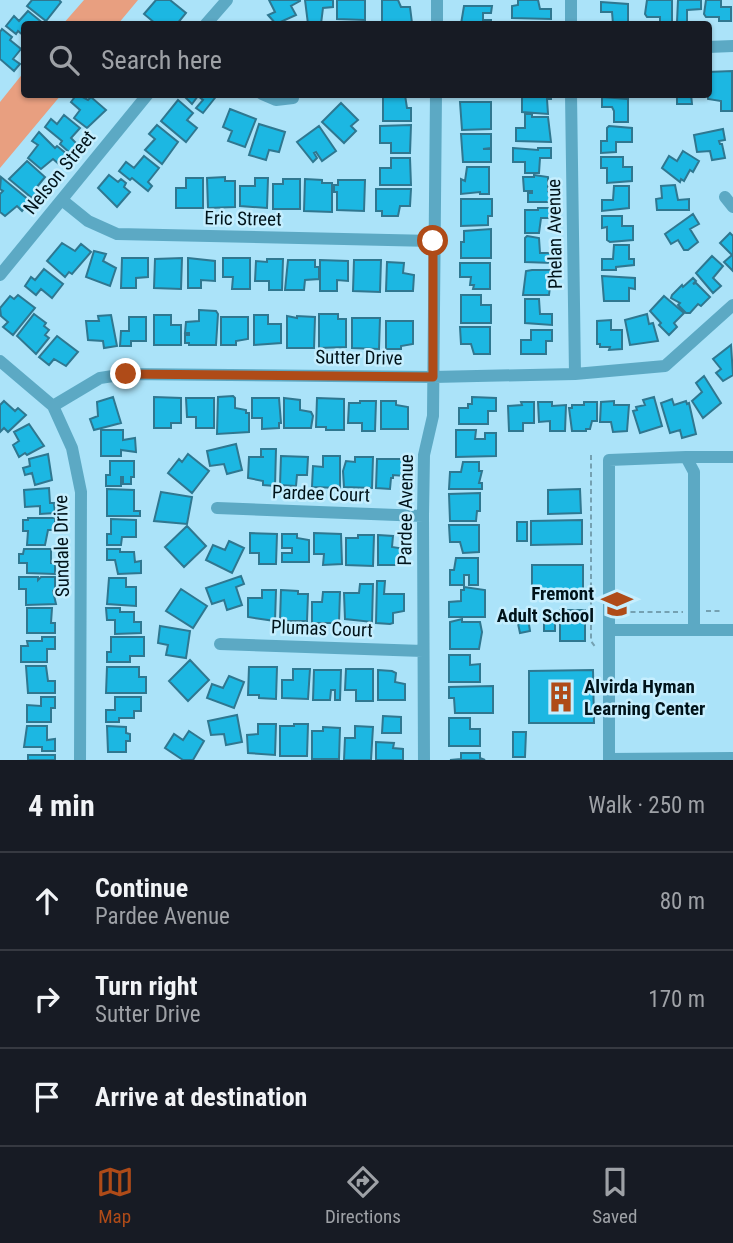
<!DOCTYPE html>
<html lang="en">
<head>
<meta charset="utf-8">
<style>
  body { margin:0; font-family:"Roboto Condensed",sans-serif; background:#20242c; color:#f1f3f6 }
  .stop { position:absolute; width:21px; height:21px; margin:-16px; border:5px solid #af4b18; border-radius:50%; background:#fff }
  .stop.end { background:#af4b18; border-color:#fff; box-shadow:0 2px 7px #0008 }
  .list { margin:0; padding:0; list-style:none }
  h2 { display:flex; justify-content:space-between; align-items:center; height:91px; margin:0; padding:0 28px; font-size:30px }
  h2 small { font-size:23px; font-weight:400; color:#9ea1a6 }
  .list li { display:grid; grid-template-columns:46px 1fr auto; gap:21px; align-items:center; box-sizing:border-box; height:98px; padding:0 28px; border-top:2px solid #363941 }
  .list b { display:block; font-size:26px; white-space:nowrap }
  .list p { margin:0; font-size:23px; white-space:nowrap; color:#9ea1a6 }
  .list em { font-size:23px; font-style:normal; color:#9ea1a6 }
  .icon { flex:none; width:38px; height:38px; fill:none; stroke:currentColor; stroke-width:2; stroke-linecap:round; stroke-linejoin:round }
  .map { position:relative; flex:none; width:733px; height:760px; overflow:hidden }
  .search { position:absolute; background:#171b24; box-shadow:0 2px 5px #0004; left:21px; right:21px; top:21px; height:77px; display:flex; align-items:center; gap:18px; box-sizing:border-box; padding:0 24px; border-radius:7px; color:#9ea1a6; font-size:26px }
  .sheet { height:385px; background:#171b24 }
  nav { display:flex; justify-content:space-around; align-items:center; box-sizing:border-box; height:98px; border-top:2px solid #363941; background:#171b24; font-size:19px; color:#9ea1a6 }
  nav a { display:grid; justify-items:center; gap:4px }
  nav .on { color:#af4b18 }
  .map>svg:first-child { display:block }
  .green { fill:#e89f80 }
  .building { fill:#1cb7e2; stroke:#2f7790; stroke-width:2 }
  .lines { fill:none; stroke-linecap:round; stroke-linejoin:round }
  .path { stroke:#75a1b2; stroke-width:2; stroke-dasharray:5 3.5; stroke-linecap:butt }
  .minor { stroke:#5ca9c4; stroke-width:12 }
  .route { stroke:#af4b18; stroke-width:9 }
  .labels { text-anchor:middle; stroke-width:5; stroke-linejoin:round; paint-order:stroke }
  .street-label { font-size:19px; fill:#00131a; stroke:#c5eefe }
  .poi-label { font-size:19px; font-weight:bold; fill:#00131a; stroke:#c5eefe; text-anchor:end }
</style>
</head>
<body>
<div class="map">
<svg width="733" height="760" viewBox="0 0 733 760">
  <rect width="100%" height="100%" fill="#abe3f9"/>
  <!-- green -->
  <path class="green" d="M84,0H138L118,24H63Z
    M24,72V94L61,95L0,168V102Z"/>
  <!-- building -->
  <path class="building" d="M32,0H59L61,2L46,21L27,6Z
    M156,0H170L186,13L177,24H156L144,14Z
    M269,0H300V1L291,6L296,15L276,24L268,15L275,12Z
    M305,0H333V7L323,8L321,24H308Z
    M337,0H365V20L337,19Z
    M382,0H398L401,7H410L412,23H382Z
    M518,0H538L540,9H551V19L512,18V6L518,5Z
    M647,0H672V22H660V17H647L645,14Z
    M678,0H701V9L687,10V22H677Z
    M706,0H721V7H731V21H719V17H706L704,14Z
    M601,2L628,4V24H613L612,12H601Z
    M464,6H492L491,13H483V20H491V24H461Z
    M28,11L44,24H24V36L18,31L16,34L6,26L14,16L19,21Z
    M2,29L12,37L10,40L21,49L13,59L20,64L14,71L0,59V32Z
    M732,71V111H721V101L708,99V72Z
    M77,94L88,100L91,97L106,110L87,128L74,118L80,110L71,102Z
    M182,94H218L203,113L196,108L203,100L198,96L192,104Z
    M383,94L405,95L407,108H411V121H383Z
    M522,94H551V99H547L548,114L522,112Z
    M677,94H691L692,104H677Z
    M602,97L628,99V122H614V111L612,107H602Z
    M178,100L193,113L187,120L197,128L186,142L161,121Z
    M460,102H491V129L462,130Z
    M341,103L358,120L351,126L356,131L344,143L322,122Z
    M230,109L256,119L245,147L228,141L232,131L223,127Z
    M525,114H532V117H548L551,142L516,141V128H525Z
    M64,115L80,128L71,138L77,144L70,153L60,144L62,141L45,127L51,119L57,124Z
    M259,124L285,132L279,152L269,150L266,160L249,155Z
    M157,125L178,142L162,164L145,150L155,139L149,134Z
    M411,125L410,153H391V143H380V126Z
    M319,126L336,151L322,161L316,152L314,153L317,158L313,162L297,142Z
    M609,126L632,128V142H616V152L601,153V141H607V128Z
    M723,129L725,140L719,141L720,144H722L725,158L712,160L710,151L697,152L694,135Z
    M39,132L55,148L57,146L68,155L60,165L53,159L41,169L28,158L38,145L32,141Z
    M461,134H491V148L483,149H491V162H463Z
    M513,148L538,150V148H551V158H540L539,173H525V162H513Z
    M683,151L699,161L693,172L690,170L684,181L681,179L680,182L662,168L669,156L677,161Z
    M144,156L159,168L148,182L152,186L148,191L132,178L130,180L119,171L126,162L134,168Z
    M601,157H623V167H632V181L607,183V168H601Z
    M391,158H410L411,185H380V168H391Z
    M27,161L45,177L36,188L39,190L32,198L9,179Z
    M467,167H489V194H480V192L461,194V179L465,181Z
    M109,175L118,182L121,179L126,183L124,187L130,192L117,207L98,188Z
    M534,175L548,177V191H552L551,202H528V193H532V191H524L523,177H534Z
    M1,177L30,201L22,211L17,206L5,216L0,212V194L3,191L0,189Z
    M225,177V181H235V207L208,208L207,178Z
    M186,178H203V208H176V188H186Z
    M255,178H268L267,208L240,206V186H255Z
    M283,179H300V209H273V184H283Z
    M305,179L322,180V183H332V212L304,211Z
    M338,180H365L364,211L337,210V192H334V185H338Z
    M675,185L678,200L689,199V210H657L656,199L662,198L661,186Z
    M614,186H629V208L602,211V200H613Z
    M376,189H411L410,206H400L398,216H382V211H376Z
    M461,199H492V216H488V225L461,226Z
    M538,208H551V218H541L539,233H525V210H538Z
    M693,214L699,224L690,229L698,242L688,250H684L678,240L671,244L665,234Z
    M602,216H622V226H633V240L610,242L607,240V227L602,228Z
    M491,229V258H461V242H464V231Z
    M730,233L733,236V271L724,262L732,255L720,243Z
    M527,236L539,238L540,253H552V263L525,262V238Z
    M62,243L75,251L81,244L91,252L72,274L69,272L65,277L47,261Z
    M614,245H629V259H634V265L616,267V270H602V259H613Z
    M94,251L106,254L103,261L116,268L110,286L86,277Z
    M712,256L723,266L713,278L721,286L713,293L696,273Z
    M122,258H148V277L136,278V288H121Z
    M182,258L181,289L154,288L155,259Z
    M188,258L215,261V281L201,280V288H188Z
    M223,258H250V289H232L233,277H223Z
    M267,259H283L282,290H269V281H255L256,261L267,262Z
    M288,260H315V267H319V279L305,280L304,290H285Z
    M320,260L348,261V281L337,280V291H320Z
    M354,260H381L380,292L353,291Z
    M387,262L404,263L403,273L414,275L413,291H386Z
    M460,263H490V289H473L474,285H470L471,277H460Z
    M44,269L63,284L52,298L41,289L36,295L25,286L31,277L35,280Z
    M532,270H552L549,295H523L526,271Z
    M602,276L635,278V289L629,288V301H604Z
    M693,278L696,281L693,284L696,283L710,297L701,306L698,304L690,313H686L678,305L680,303L671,298L672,295L682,285L683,287Z
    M18,295L35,308L13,335L3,327L8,322L1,316L0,308L10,296L14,299Z
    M461,295H481V305H491V323H461Z
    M664,296L684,313L674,323L677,327L669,335L659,325L661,323L650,311Z
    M525,299H539L540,314H552V325L525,323Z
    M199,310L216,311L218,314L216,345H189V343H185V335H189V333H185L186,322L199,321Z
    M34,314L46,323L44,326L49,330L45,335L49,338L36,354L17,336Z
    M319,314H338V319H346V347L319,348Z
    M647,314L649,324L653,323L658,341L630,345L625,320Z
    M111,315L117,346L104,348L103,341L88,340L86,321H99L98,316Z
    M154,315H171V325H181V345H154Z
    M254,315H268V324H281V343L254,345Z
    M287,316L297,318V316L315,317L314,348H287Z
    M129,317H146V341H131V346H120L121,331H129Z
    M221,317H248V339L236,341V345H221Z
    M352,318H380L379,349L352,348Z
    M611,320V330H622V349L609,350L610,347H600V344H597V321Z
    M386,321H413V344L401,346V349H386Z
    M460,327H490V354H474L471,344H461Z
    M531,330H552V341H546V354H521V340H531Z
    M57,336L78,352L66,366L54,359L49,365L39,357Z
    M731,345L733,375L723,381L716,373L721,369L713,359Z
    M704,376L721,403L703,418L692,401L702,392L696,383Z
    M233,396L235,398V408L246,410V413H249V432L217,434L218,397Z
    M113,397L121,423L94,430L90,419L98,416L97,402Z
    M154,397L181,398V423H171V428H154Z
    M472,397L496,398V411H488V424H459V408H468V404H472Z
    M654,397L662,426L640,433L633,411L637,410L636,407L645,405L643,400Z
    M186,398H214V428H196V417H187Z
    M252,398H279L281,423H279V428L262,429V418H252Z
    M284,398L300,400V410L311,412L313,416L311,428H284Z
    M317,398L344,399V430H326V427H316Z
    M672,399L674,405L686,401L687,404L689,403L696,434L682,438L680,430L670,433L661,403Z
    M4,401L15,411L18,408L26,415L8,432L4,428L0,432V405Z
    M360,401H376L375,431H362V423H348L349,403H360Z
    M381,401H396V405L408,407V429H381Z
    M614,401V405H629L627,431L613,432L611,422H600L601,402Z
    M521,402H534V423H523V431H509L508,406L522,405Z
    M538,402H552V406L566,405L565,431H550V421L539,422Z
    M584,402H597V421H592L590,429H586V431H572L569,408H572V405H584Z
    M29,424L44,446L27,455L25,453L19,457L13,445L19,441L14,432Z
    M101,430H123V440L135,438L136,452L121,450V456H101Z
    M456,430H476L475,439H485V433H496V456L456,457Z
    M236,444L242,470L227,474L224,464L210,466L207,451Z
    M261,449H276L275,486L263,485V481L248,478L249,457H264H261Z
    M48,454L52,480L35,485L32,473L25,475L23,468L30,466L29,459Z
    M188,454L209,471L192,493L168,473L179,459L182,462Z
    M281,456L308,457L307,475H297L296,486L280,485Z
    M323,456H340V488L312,487L313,466L323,467Z
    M355,457H373L372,488L344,487L343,471L346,461L355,462Z
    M377,459H404V476L393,475V478H391L390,489L376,488Z
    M110,461H134V477H131V484H123V477H121V486H106V475H110Z
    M463,462H479V471H482L479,483H482V489H449L450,472H461Z
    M49,488L50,503H54L55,513L40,514V506L25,507L24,490Z
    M107,489L134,490V511H140V516H107Z
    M580,489L581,513L548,514V490Z
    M161,492L192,497L187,524L154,521Z
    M480,493V511H477L476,521H450L449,494Z
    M28,518H55V530H48L45,545H27L28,531H23V520H28Z
    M111,519L136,520V537H122L121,545H107V534H111Z
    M582,520V544L531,545V521Z
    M517,522H527V541H517Z
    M449,525H479V552L463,553L460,542H450Z
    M187,526L206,546L184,567L165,547Z
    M250,533L277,534L276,564H259V553H250Z
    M314,533L341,534L342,564L323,565L324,554H314Z
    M282,534H297V538L309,540V562H282V553H292V548H282Z
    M358,535H374L373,566L346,565V538H358Z
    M378,535L393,536L392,547L405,549L404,565H378Z
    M229,541L244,548L232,573L206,560L213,545L225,550Z
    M24,549H51V563H55V574L27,573V563H19V554H23Z
    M107,549H120V552H134L135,562L141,561V573L118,574L115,560H107Z
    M456,558H478V585H469V575H464V585H450V570H454Z
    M532,565H583V590H532Z
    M241,576L244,584L236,587L242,605L227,610L224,600L212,604L206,588Z
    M19,577H38V580L41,577H55V589L53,591L56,604L26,605V589H19Z
    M109,578H126V587H136V606L107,604Z
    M377,581H385L384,594H404V611L393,613V623L390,624L376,623Z
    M360,584H373L372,622L345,619L344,593H359Z
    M464,587L485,590V617H449V602L461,601V590H464Z
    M181,589L207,606L193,628L166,611Z
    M262,590H276L275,621L248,617V598H262Z
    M281,590L298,591V594H308L307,621H280Z
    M323,592H340L339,623H312V602H322Z
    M27,608H52L51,623H55V633H27Z
    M106,608H120V612H134V622H141V633L115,634V620H107Z
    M560,610H585V641H560Z
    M527,612L530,631L520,633L516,614Z
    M544,612H555V631H544Z
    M462,619V622H480L482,632L479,649H450V622Z
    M160,626L190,631L186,658L166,655L168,645L158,643Z
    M42,637H55V649H47V662H21V646H28L27,641H42Z
    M111,637H144V656H130V662H107V652H111Z
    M449,655H470V665L480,664V682H449Z
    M190,660L209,680L188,701L169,681Z
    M26,666H46L48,681H55V693H28Z
    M107,667H139V677H146V693H106Z
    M249,667H277L276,699L259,698V695H248Z
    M293,669H310L308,699L282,698V680H293Z
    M346,669H373V701H356V690H345Z
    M314,670H341L340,700H335V690H331L330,700H313Z
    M378,670L392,671L396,673L395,682L405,684V700H378Z
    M593,670L594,723H529V671Z
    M229,676L244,682L234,708L207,698L212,684L223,688Z
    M493,686V713H455L454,698H449V687Z
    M41,697H55V708H51V722H27V705L41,706Z
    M115,697H141V711H134V718H119V722H106V710H115Z
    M237,715L242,742L226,745L224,734L211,735L208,721Z
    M383,716L401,717V733H382Z
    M449,718H470V729H480V746H449Z
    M258,724H276L275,755L248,753L247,735L258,734Z
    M294,724H308L307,756H280V726H294Z
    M27,726H47V740L55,739V751H42V747H24Z
    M107,726L126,727V733L130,734V741H126V752H108Z
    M355,726L373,727L371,760H344L345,738H355Z
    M323,727L340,728L339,759H312V731H323Z
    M189,731L204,741L193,760H183L165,748L174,734L183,740Z
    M513,732H526L525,757H513Z
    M376,742L394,743L393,748L403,749V760H376Z
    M461,753H480V758L485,760H450L461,759Z
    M28,755H55V760H28Z"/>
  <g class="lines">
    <!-- path -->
    <path class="path" d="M591,455V641L596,648
      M706,611H722
      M622,612H683"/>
    <!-- minor -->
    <path class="minor" d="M437,0V24
      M571,0V24
      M206,24L227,0
      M708,47L733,46
      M262,94L276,100L293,98
      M571,94L575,374
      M725,197L733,207
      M62,200L88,221L117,234L433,241
      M0,275L148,94
      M0,361L53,406L72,448L81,492L80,760
      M53,406L100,378L126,374L433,377L575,374L665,366L733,305
      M686,457L694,472V630H609V460Z
      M686,457H733
      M217,508L423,516
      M609,630V759L733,758
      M694,630H733
      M220,644L423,651
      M424,760L423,516L424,455L433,416L436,94"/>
  </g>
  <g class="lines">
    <!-- route -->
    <path class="route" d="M126,374L433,377V241"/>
  </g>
  <!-- icons -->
  <defs>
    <g id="school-bare" transform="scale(2.415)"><path d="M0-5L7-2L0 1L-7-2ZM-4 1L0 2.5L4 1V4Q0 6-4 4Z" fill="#af4b18" stroke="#c5eefe" stroke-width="2.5" paint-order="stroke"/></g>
    <g id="building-bare" transform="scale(2.415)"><path d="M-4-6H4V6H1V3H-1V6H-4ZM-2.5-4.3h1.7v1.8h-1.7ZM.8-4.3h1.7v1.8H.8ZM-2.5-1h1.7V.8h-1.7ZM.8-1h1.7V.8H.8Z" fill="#af4b18" stroke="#c5eefe" stroke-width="2.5" paint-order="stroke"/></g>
  </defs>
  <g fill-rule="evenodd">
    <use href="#school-bare" x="617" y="604"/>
    <use href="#building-bare" x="561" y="697"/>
  </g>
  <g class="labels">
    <!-- street labels -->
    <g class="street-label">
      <text transform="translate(59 172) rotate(-51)" y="7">Nelson Street</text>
      <text transform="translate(243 218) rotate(1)" y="7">Eric Street</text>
      <text transform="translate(554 234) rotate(-91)" y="7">Phelan Avenue</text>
      <text transform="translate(359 357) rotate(1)" y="7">Sutter Drive</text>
      <text transform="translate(321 493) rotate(2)" y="7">Pardee Court</text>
      <text transform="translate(405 510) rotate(-89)" y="7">Pardee Avenue</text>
      <text transform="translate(61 546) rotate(-91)" y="7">Sundale Drive</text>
      <text transform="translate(322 628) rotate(2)" y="7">Plumas Court</text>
    </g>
    <!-- poi labels -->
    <g class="poi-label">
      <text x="594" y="600">Fremont<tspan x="594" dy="22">Adult School</tspan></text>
      <text x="584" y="693" text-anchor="start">Alvirda Hyman<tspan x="584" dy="22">Learning Center</tspan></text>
    </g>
  </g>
</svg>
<div class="stop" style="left:433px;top:241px"></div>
<div class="stop end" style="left:126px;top:374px"></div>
<div class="search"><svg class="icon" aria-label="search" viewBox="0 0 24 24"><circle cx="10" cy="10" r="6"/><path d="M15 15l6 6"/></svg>Search here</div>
</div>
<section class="sheet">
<h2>4 min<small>Walk · 250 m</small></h2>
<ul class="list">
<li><svg class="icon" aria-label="ahead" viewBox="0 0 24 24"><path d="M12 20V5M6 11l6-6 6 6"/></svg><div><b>Continue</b><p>Pardee Avenue</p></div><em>80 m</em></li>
<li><svg class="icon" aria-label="right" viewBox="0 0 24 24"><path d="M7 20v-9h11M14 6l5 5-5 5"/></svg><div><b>Turn right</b><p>Sutter Drive</p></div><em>170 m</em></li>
<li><svg class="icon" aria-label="arrive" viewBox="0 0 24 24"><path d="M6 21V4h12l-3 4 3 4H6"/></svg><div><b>Arrive at destination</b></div></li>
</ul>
</section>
<nav>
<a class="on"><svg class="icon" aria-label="map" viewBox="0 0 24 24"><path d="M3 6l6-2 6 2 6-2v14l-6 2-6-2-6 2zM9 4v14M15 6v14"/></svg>Map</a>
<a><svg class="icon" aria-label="directions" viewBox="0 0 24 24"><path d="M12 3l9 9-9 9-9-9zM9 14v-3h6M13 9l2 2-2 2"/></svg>Directions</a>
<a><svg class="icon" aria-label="saved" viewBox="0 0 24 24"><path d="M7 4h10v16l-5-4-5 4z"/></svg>Saved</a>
</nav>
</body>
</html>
